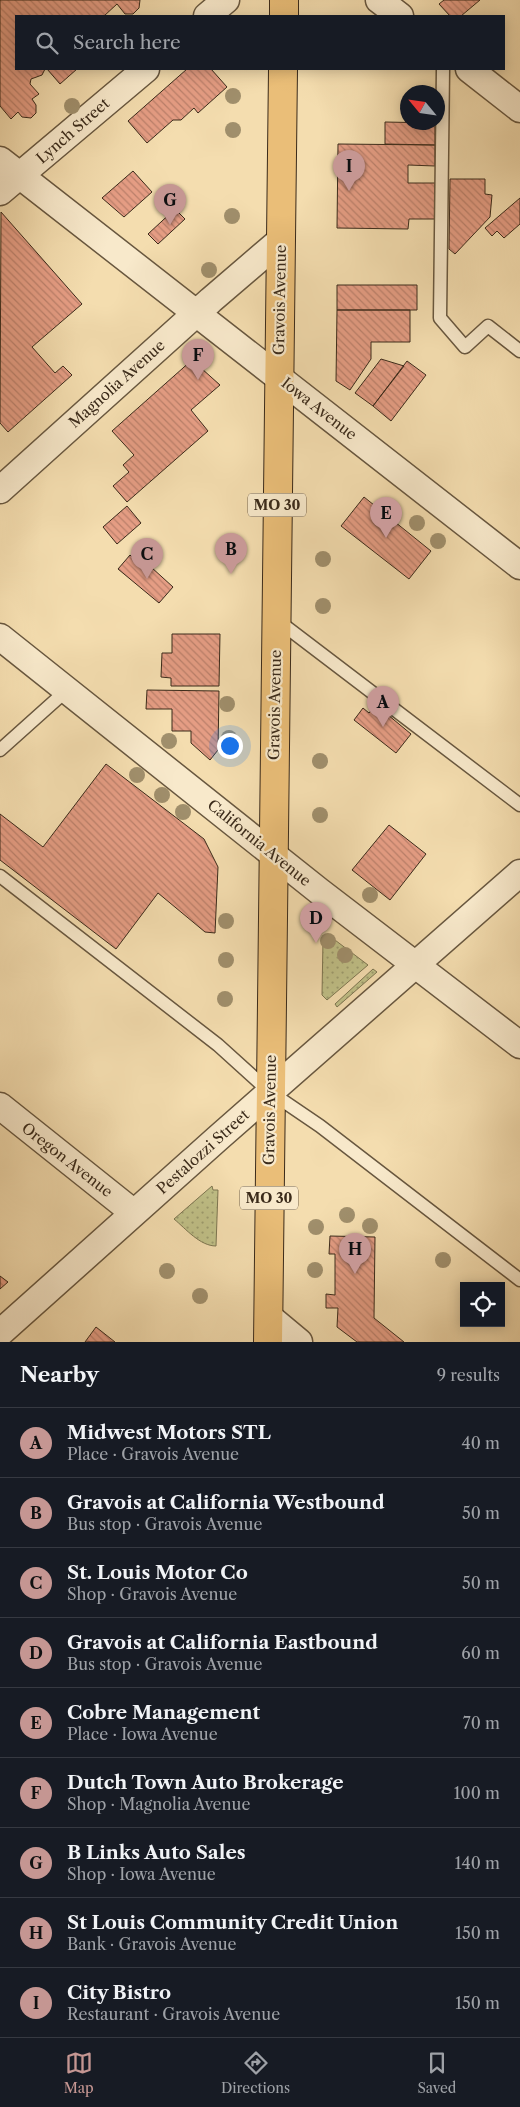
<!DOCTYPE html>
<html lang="en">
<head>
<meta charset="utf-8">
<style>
  body { margin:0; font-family:"Libre Caslon Text",serif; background:#20242c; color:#f1f3f6 }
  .controls { position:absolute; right:15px; bottom:15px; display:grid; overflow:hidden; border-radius:0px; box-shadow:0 2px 12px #0003 }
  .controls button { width:45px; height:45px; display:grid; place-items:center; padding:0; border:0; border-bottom:1px solid #363941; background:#171b24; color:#f1f3f6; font:25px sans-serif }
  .compass { position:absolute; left:400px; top:85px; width:45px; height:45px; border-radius:50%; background:#171b24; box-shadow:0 2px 12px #0003; rotate:299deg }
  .you { position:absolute; left:229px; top:745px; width:18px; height:18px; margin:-12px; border:4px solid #fff; border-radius:50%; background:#1a73e8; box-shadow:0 0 0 8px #1a73e833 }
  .badge { display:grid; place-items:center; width:32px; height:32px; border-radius:50%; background:#c59692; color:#111; font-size:16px; font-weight:700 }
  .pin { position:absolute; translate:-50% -41px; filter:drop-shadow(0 1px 2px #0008) }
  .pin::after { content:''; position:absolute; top:26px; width:18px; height:15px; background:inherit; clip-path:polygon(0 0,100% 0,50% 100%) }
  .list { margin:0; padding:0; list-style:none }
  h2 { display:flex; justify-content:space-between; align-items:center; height:65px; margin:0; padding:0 20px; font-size:21px }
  h2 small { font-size:16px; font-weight:400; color:#9ea1a6 }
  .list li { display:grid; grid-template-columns:32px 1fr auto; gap:15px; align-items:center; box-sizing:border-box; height:70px; padding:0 20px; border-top:1px solid #363941 }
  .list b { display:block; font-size:19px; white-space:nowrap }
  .list p { margin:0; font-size:16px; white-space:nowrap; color:#9ea1a6 }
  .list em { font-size:16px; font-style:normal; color:#9ea1a6 }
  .icon { flex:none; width:28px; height:28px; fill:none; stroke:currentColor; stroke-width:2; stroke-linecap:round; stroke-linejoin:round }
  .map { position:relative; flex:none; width:520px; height:1342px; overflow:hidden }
  .search { position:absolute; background:#171b24; box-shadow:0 2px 12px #0003; left:15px; right:15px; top:15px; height:55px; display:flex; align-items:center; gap:12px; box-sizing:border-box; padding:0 18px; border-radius:0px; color:#9ea1a6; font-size:19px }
  .sheet { height:695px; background:#171b24 }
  nav { display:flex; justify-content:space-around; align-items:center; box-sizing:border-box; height:70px; border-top:1px solid #363941; background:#171b24; font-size:14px; color:#9ea1a6 }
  nav a { display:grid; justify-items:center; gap:2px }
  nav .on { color:#c59692 }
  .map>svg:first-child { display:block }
  .grass { fill:url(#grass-dots); stroke:#7d7550 }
  .building { fill:url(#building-back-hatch); stroke:#3a2a1a }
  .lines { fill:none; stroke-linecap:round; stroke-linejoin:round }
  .lane-casing { stroke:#68573f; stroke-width:15 }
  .street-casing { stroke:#68573f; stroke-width:29 }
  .primary-casing { stroke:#3a2a1a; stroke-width:30 }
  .lane { stroke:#f8e9cb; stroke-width:12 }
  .street { stroke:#f8e9cb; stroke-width:26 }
  .primary { stroke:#eabe78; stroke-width:28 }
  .tree { fill:#a08f6c }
  .labels { text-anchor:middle; stroke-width:4.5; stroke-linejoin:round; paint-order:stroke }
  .shield { fill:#f8e9cb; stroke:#73634f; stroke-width:1 }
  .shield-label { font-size:14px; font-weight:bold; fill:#3a2a1a }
  .street-label { font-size:15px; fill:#3a2a1a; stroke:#f8e9cb }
</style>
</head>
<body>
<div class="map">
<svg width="520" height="1342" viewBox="0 0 520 1342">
  <defs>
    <pattern id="grass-dots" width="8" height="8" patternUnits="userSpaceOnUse" patternTransform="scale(1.25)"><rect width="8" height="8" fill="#c0c087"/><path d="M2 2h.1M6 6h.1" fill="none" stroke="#9d9c6e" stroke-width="1.8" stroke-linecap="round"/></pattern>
    <pattern id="building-back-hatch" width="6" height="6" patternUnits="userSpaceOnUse" patternTransform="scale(1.25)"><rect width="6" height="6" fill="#e59d84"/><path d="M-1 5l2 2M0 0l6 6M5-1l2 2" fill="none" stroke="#bb806b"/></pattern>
  </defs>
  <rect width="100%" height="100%" fill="#f4ddaf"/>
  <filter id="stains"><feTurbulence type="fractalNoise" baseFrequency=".004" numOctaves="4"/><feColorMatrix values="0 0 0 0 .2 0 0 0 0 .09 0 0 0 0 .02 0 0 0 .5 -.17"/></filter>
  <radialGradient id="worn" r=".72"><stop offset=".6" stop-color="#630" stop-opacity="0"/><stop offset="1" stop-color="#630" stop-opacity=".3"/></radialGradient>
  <!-- grass -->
  <path class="grass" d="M327,934L368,965L327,1000L322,995L323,939Z
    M373,969L377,972L337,1007L335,1004Z
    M212,1186L213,1190H218L216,1246C200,1246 186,1229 174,1219Z"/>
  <!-- building -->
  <path class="building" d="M0,0H140L139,8L133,14H125L117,4L104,16H16V69H45L42,75L31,79L30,84L39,94L32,99L36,105V113L31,118L22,117L18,112L11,119L0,106Z
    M444,0H480L461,16H450L439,4Z
    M47,69H77L60,84Z
    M187,69H211L227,87L198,113L194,108L181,120H173L147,143L128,121Z
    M385,122L435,123V145L385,144Z
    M338,144L435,145V166L408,165V183H435V219H409L408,229L337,228Z
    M133,171L152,192L124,217L102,198Z
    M450,179H485V194L492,195L490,217L455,254L449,249Z
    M520,198V224L504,238L497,231L492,236L485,228Z
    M175,209L185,219L158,244L148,234Z
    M1,212L82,304L32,347L55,373L63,366L72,375L8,432L0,423Z
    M337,285H417V310H337Z
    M337,310H410V342H371V359L350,390L336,381Z
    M381,359L404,366L373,406L355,393Z
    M192,360L220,385L191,410L208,431L127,502L113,486L129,472L123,465L134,455L112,431Z
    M407,361L426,375L391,421L373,406Z
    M364,497L431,551L409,579L341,526Z
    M127,506L141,523L117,544L103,527Z
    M130,555L148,571L151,567L173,587L159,603L118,569Z
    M172,634H220L219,686H171V678L161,677L162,653H172Z
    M147,690L219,691L218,750L210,760L191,743V731H172V709H146Z
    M376,705L411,734L396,753L354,720L363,708L369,713Z
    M106,764L204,839L218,867L215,933L205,932L158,893L116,949L0,860V814L43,847Z
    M389,825L426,854L390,900L352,870Z
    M330,1236L375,1237L374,1318L404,1342H357L337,1327L338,1308H326V1294L335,1295V1254H329Z
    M0,1276L8,1282L0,1289Z
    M96,1327L115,1342H85Z"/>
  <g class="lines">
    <!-- lane casing -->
    <g class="lane-casing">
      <path id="lane" d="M443,69L440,318L465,347L488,326L520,351
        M277,620L520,805
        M0,750L67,690
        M0,876L218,1045L270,1092L320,1126L520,1280"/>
    </g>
    <!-- street casing -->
    <g class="street-casing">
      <path id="street" d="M379,0L400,16
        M207,16L226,0
        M469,69L520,109
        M0,160L520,566
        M0,192L146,69
        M0,490L211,300L281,240
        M0,637L319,891L520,1045
        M0,1106L134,1213
        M269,1317L299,1342
        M0,1333L218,1138L520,873"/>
    </g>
    <!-- primary casing -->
    <g class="primary-casing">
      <path id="primary" d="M284,16V0
        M268,1342L283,69"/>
    </g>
    <!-- lane -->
    <use href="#lane" class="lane"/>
    <!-- street -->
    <use href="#street" class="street"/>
    <!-- primary -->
    <use href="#primary" class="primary"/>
  </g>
  <!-- trees -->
  <g class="tree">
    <circle cx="233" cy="96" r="8"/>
    <circle cx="72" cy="106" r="8"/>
    <circle cx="233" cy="130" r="8"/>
    <circle cx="232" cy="216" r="8"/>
    <circle cx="209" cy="270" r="8"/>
    <circle cx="417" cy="523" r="8"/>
    <circle cx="438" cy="541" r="8"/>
    <circle cx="323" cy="559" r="8"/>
    <circle cx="323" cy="606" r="8"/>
    <circle cx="227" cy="704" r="8"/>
    <circle cx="229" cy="738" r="8"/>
    <circle cx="169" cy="741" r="8"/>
    <circle cx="320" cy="761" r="8"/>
    <circle cx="137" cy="775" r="8"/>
    <circle cx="162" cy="795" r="8"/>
    <circle cx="183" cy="812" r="8"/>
    <circle cx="320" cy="815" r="8"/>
    <circle cx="370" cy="895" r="8"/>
    <circle cx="226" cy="921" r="8"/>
    <circle cx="328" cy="941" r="8"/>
    <circle cx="345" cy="955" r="8"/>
    <circle cx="226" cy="960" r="8"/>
    <circle cx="225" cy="999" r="8"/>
    <circle cx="347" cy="1215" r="8"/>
    <circle cx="370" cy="1226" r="8"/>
    <circle cx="316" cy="1227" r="8"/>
    <circle cx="443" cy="1260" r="8"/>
    <circle cx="315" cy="1270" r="8"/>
    <circle cx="167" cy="1271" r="8"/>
    <circle cx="200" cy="1296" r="8"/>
  </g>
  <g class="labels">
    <!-- shield labels -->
    <g class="shield">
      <rect x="248" y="493.5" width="58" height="23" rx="4"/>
      <rect x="240" y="1186.5" width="58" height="23" rx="4"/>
    </g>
    <g class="shield-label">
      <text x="277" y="510">MO 30</text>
      <text x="269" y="1203">MO 30</text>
    </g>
    <!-- street labels -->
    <g class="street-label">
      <text transform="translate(73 131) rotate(-41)" y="5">Lynch Street</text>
      <text transform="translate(280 300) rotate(-89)" y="5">Gravois Avenue</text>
      <text transform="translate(117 384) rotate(-42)" y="5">Magnolia Avenue</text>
      <text transform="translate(319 409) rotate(38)" y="5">Iowa Avenue</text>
      <text transform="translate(275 705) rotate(-89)" y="5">Gravois Avenue</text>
      <text transform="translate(259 843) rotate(39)" y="5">California Avenue</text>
      <text transform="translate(270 1110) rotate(-89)" y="5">Gravois Avenue</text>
      <text transform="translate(203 1152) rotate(-42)" y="5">Pestalozzi Street</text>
      <text transform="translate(67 1160) rotate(38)" y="5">Oregon Avenue</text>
    </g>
  </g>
  <rect width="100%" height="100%" filter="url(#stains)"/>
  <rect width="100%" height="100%" fill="url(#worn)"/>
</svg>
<div class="controls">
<button><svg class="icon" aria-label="locate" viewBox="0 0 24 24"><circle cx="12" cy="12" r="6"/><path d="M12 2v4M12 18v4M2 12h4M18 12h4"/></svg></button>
</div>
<svg class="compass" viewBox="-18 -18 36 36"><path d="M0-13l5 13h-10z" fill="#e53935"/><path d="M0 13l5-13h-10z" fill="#9ea1a6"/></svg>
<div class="you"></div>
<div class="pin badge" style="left:383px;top:727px">A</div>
<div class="pin badge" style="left:231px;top:574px">B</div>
<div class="pin badge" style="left:147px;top:579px">C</div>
<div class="pin badge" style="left:316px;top:943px">D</div>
<div class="pin badge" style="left:386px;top:538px">E</div>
<div class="pin badge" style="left:198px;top:380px">F</div>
<div class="pin badge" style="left:170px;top:225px">G</div>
<div class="pin badge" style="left:355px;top:1274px">H</div>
<div class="pin badge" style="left:349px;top:191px">I</div>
<div class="search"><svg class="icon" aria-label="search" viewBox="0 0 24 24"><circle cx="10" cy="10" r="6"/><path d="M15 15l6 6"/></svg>Search here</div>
</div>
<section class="sheet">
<h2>Nearby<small>9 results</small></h2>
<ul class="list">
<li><span class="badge">A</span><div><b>Midwest Motors STL</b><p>Place · Gravois Avenue</p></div><em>40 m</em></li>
<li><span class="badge">B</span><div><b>Gravois at California Westbound</b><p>Bus stop · Gravois Avenue</p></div><em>50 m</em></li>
<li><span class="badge">C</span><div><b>St. Louis Motor Co</b><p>Shop · Gravois Avenue</p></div><em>50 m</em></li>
<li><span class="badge">D</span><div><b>Gravois at California Eastbound</b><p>Bus stop · Gravois Avenue</p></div><em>60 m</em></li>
<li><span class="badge">E</span><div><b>Cobre Management</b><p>Place · Iowa Avenue</p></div><em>70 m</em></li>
<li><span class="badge">F</span><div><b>Dutch Town Auto Brokerage</b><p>Shop · Magnolia Avenue</p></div><em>100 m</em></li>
<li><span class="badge">G</span><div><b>B Links Auto Sales</b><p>Shop · Iowa Avenue</p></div><em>140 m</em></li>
<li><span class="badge">H</span><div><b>St Louis Community Credit Union</b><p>Bank · Gravois Avenue</p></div><em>150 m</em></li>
<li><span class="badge">I</span><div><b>City Bistro</b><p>Restaurant · Gravois Avenue</p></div><em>150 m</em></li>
</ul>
</section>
<nav>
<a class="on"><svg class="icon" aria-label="map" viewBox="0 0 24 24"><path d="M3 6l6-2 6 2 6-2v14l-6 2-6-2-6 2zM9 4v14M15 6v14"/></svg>Map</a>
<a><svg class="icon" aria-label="directions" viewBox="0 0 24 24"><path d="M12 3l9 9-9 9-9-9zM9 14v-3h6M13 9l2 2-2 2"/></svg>Directions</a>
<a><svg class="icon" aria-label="saved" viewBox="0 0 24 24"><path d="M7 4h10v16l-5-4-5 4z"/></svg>Saved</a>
</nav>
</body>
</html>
